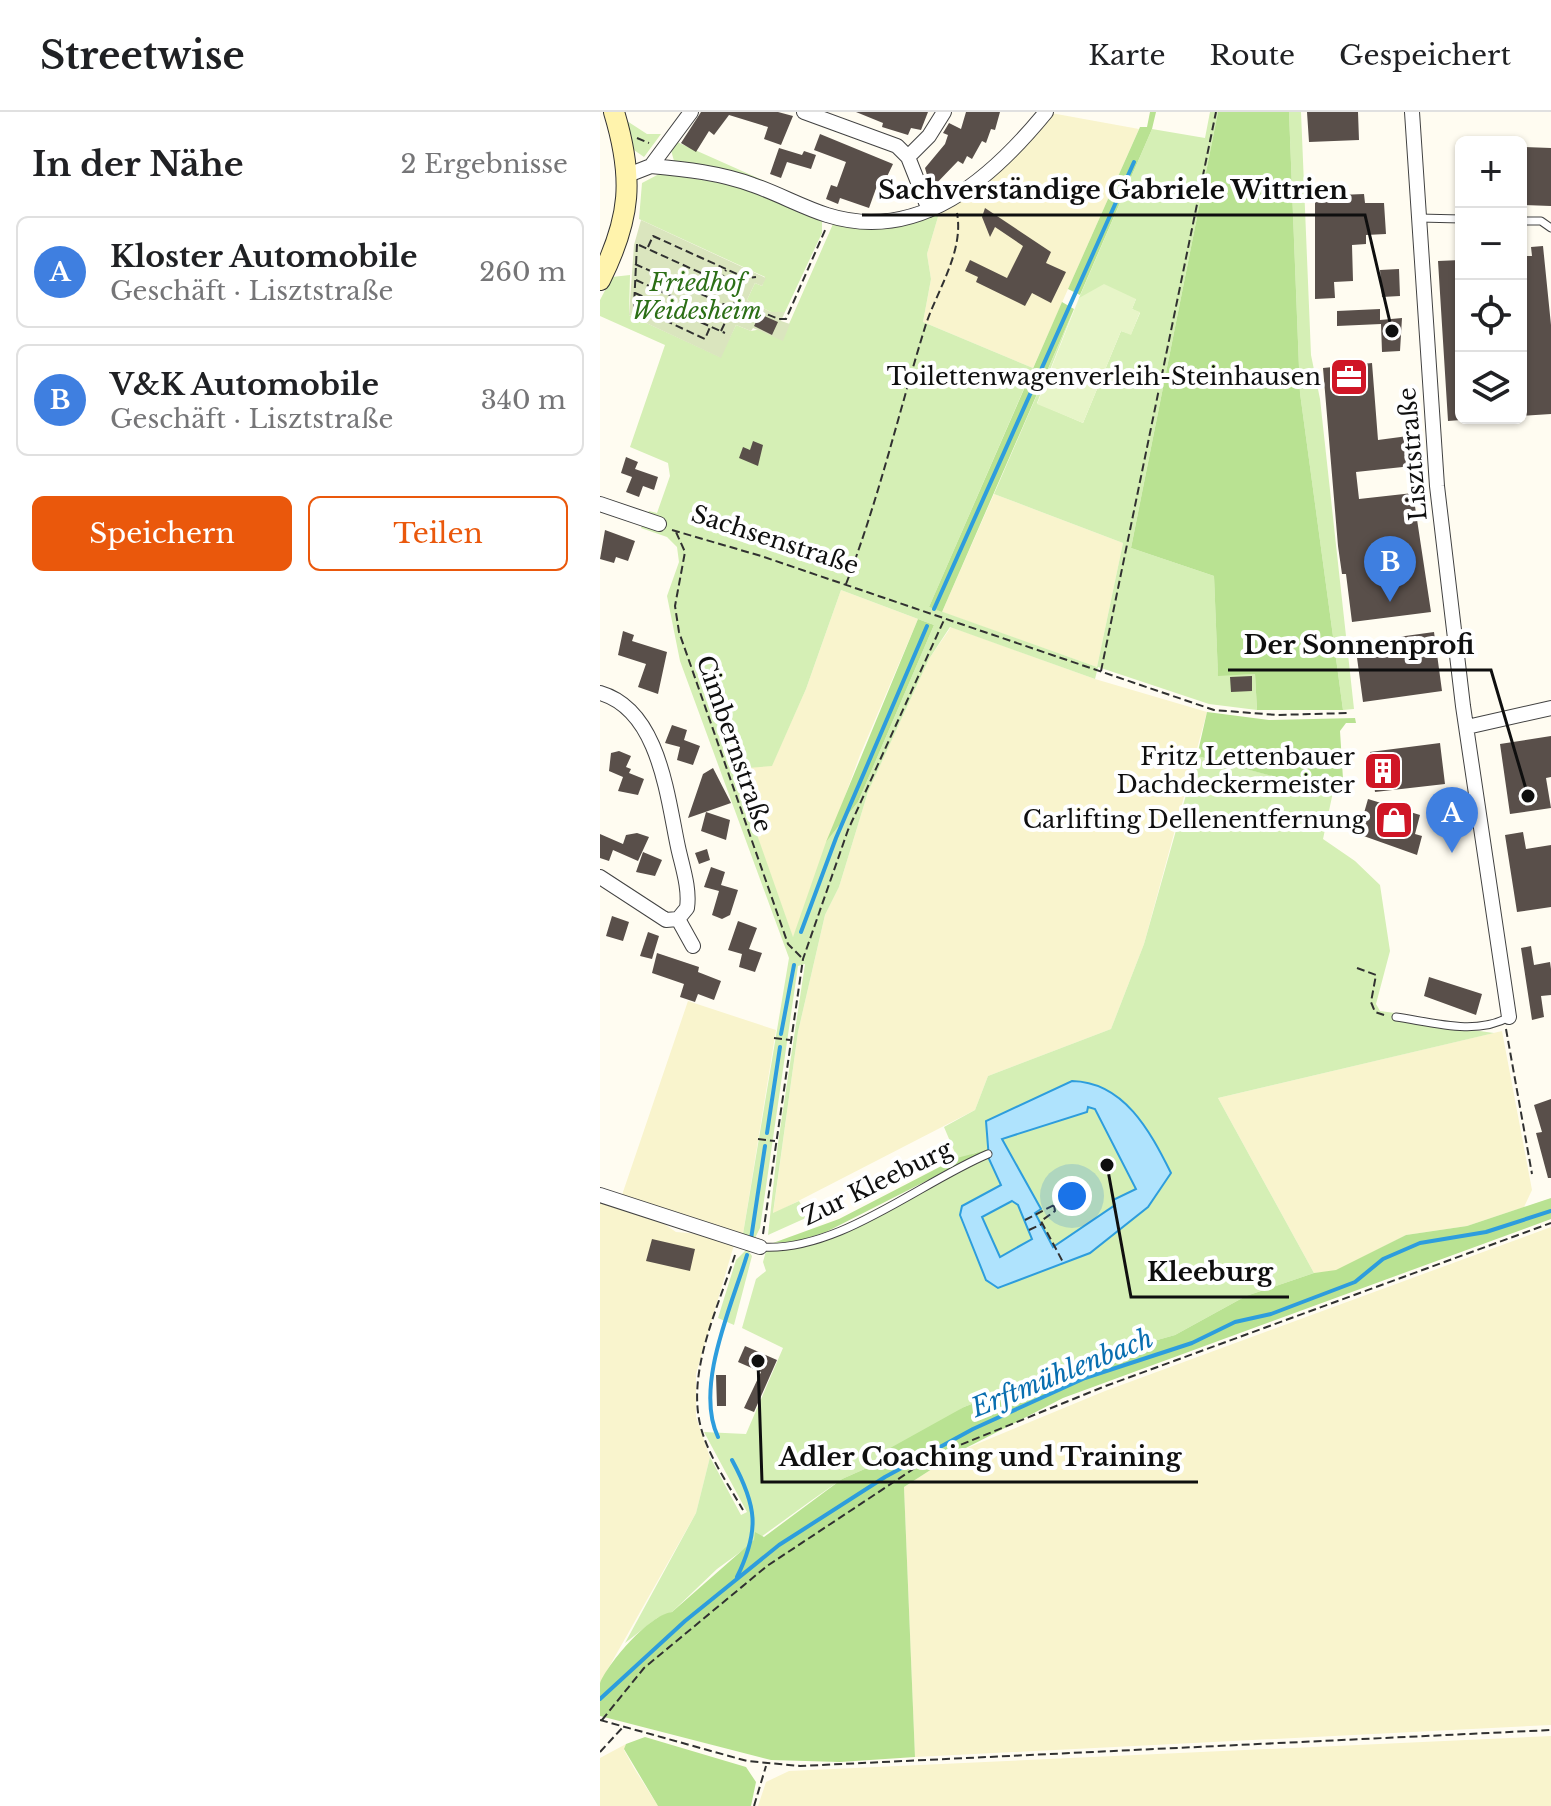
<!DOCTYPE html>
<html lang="de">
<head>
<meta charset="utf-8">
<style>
  body { margin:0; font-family:"Libre Baskerville",serif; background:#f6f6f6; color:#202124 }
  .controls { position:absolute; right:24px; top:24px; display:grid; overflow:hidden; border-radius:12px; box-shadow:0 2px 6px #0004 }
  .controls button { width:72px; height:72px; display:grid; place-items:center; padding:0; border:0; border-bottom:2px solid #e0e0e0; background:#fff; color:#202124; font:40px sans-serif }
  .you { position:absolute; left:472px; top:1084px; width:28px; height:28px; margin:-20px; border:6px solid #fff; border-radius:50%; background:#1a73e8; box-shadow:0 0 0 12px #1a73e833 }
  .badge { display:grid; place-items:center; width:52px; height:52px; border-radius:50%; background:#ea580c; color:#fff; font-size:26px; font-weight:700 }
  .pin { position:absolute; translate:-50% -66px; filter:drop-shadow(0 2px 4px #0008) }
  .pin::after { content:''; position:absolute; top:42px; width:28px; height:24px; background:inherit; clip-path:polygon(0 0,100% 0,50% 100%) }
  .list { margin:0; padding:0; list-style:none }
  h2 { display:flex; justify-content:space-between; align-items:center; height:104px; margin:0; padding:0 32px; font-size:34px }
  h2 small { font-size:26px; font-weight:400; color:#757577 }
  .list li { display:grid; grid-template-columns:52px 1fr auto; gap:24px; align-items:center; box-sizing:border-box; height:112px; margin:0 16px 16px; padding:0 16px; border:2px solid #e0e0e0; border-radius:12px }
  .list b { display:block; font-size:30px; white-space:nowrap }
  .list p { margin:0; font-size:26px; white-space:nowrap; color:#757577 }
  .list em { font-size:26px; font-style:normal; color:#757577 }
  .actions { display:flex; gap:16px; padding:24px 32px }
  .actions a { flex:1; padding:18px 0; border:2px solid #ea580c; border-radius:12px; text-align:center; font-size:28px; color:#ea580c }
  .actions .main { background:#ea580c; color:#fff }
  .icon { flex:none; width:44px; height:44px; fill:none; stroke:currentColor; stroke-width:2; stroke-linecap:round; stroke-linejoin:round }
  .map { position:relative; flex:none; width:951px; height:1694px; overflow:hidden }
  header { display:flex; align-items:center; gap:48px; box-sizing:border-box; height:112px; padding:0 40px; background:#fff; border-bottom:2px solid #e0e0e0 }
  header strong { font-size:38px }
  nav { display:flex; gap:44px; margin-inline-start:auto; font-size:28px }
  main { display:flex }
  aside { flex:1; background:#fff }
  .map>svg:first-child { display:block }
  .farmland { fill:#f9f4cd }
  .green { fill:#d5efb5; fill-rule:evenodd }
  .forest { fill:#b9e292 }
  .cemetery { fill:#dae5be }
  .pitch { fill:#e7f5c8 }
  .water { fill:#afe3fd; stroke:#2d9ddd; stroke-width:2; fill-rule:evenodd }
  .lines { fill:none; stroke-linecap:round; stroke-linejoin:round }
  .stream { stroke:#2d9ddd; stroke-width:4 }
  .building { fill:#594f4a }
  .lane-casing { stroke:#424242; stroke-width:9 }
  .street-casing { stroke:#424242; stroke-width:16 }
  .secondary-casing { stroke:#313131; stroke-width:22 }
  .path { stroke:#313131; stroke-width:2; stroke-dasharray:8 4; stroke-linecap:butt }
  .lane { stroke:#fff; stroke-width:7 }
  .street { stroke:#fff; stroke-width:14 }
  .secondary { stroke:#fff3ac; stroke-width:20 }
  .labels { text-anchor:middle; stroke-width:8; stroke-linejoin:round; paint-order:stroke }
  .park-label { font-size:24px; font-style:italic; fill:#2c6f17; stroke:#fff }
  .poi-label { font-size:24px; fill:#0f0f0f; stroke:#fff; text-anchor:end }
  .street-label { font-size:24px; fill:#0f0f0f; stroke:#fff }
  .water-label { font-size:26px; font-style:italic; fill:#096eb0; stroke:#fff }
  .leader { fill:none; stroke:#0f0f0f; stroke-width:3 }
  .callout-dot { fill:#0f0f0f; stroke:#fff; stroke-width:3 }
  .callout-label { font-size:26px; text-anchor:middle; font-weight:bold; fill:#0f0f0f; stroke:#fff; stroke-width:8; stroke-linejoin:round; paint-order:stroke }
</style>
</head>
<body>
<header>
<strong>Streetwise</strong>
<nav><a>Karte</a><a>Route</a><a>Gespeichert</a></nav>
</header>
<main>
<aside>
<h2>In der Nähe<small>2 Ergebnisse</small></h2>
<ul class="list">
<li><span class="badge" style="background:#3f7fe0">A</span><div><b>Kloster Automobile</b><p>Geschäft · Lisztstraße</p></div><em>260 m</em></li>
<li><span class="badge" style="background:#3f7fe0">B</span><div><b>V&amp;K Automobile</b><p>Geschäft · Lisztstraße</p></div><em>340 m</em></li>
</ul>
<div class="actions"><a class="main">Speichern</a><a>Teilen</a></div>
</aside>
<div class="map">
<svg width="951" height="1694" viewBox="0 0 951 1694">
  <rect width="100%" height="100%" fill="#fffcf1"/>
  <!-- farmland -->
  <path class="farmland" d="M451,1L539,17L433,256L323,210L331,167L327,142L340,98L369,84L392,66Z
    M394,382L523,431L497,555L342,500Z
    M241,478L318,507L260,643L193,826L133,656L172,653L206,577Z
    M351,515L495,567L607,600L544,832L511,917L388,964L375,998L173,1102L198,920L225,803L239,775L268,680L329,547Z
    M88,889L176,918L142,1128L22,1083Z
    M902,919L932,1078L924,1095L867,1114L806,1123L736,1159L714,1161L618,986Z
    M0,1086L51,1103L76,1120L100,1122L134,1133L96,1262V1305L110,1345L96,1401L0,1571Z
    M951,1115V1613L315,1645L304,1375L360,1339L505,1279Z
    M951,1624V1694H158L166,1670L189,1659Z
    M26,1632L24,1638L34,1656L58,1694H0V1646Z"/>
  <!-- green -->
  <path class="green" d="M610,0H618L531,436L614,464L618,563L655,562L657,598L609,592L498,555L495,567L350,515L329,547L268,680L239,775L225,803L198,920L173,1101L199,1089L208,1105L168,1123L178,1031L205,852L198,854L160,1116L154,1128H142L189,846L80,549L67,484L79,450L77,435L67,425L41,416L49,399L57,401L70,364L68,351L30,335L65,233L0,204V188L12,165L30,163L29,203L120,245L136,213L151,219L189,212L233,112L340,98L327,142L331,167L323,210L433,256L329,495L497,555L523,431L394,382L474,197L437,291L483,311L521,219L531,222L540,201L532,197L536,187L479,186L552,17L605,26ZM241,478L334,513L258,690L226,730L193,825L134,657L172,654L206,577Z
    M689,0H701L711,243L720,287L754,597L743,598L700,281Z
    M27,9L47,22H61L44,45L34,38Z
    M77,30L167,70L166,73L122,58L74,49L71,38Z
    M61,61L143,75L222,108V121L185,200H171L147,188L155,171L162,174L165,165L39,107L42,71Z
    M597,644L733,680L723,727L755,749L780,773L790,839L776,892L780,899L795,901L793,907L894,921L618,986L714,1161L646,1184L575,1223L479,1250L364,1295L285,1348L242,1367L212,1388L117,1457L72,1500L57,1506L25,1531L96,1401L110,1345L141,1403L147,1400L104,1320L146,1322L183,1236L142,1216L156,1167L166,1159L163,1150L166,1139C245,1130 312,1082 377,1040L358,1048L344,1015L375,998L388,964L511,917L544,832Z
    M147,1137L152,1144L134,1213L118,1206L136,1148Z"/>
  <!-- forest -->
  <path class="forest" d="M550,0H556L552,17L480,183L468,177L540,15H547Z
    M618,0H689L700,281L743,598H657L655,562L618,564L614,464L531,436Z
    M462,190L474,197L342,500L329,495Z
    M318,507L334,513L258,690L226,730Z
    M607,600L669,608L755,606L756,611H746L740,619L744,683L597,644Z
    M387,1038L226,1120L198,1129L173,1131L239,1107L357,1046Z
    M951,1086V1107L463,1286L360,1339L304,1375L315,1645L240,1650L171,1648L0,1604C0,1595 0,1579 0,1571C9,1550 49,1503 72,1500L154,1428L155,1420L164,1425L242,1367L285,1348L283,1340L364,1295L479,1250L575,1223L646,1184L714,1161L736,1158L806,1123L867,1114Z
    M45,1625L146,1655L156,1670L151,1694H58L24,1637L26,1632Z"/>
  <!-- cemetery -->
  <path class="cemetery" d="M41,108L166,166L162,174L155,171L147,188L171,200H185L181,209L190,212L183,229L153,216L151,219L136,213L121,246L29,203L34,133Z"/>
  <!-- pitch -->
  <path class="pitch" d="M504,172L536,187L532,197L540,200L531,223L521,219L483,311L437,292L479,186Z"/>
  <!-- water -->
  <path class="water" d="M472,969C524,970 550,1019 571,1061L548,1095L490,1141L398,1176L386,1168L360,1103L362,1094L401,1073L389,1047L386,1009ZM488,995L495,997L536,1077L513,1088L515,1093L453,1135L435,1101L441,1097L402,1027L487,1000ZM412,1089L418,1093L432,1127L400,1145L382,1105Z"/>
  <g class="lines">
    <!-- stream -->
    <path class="stream" d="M334,497L534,50
      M201,820L236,726L327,514
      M181,922L194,853
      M167,1021L180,935
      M151,1127L165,1034
      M118,1325C94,1275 132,1193 147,1143
      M132,1348C157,1394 160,1418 137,1465
      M0,1587L85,1509L179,1433L285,1365L373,1317L485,1266L592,1231L635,1210L671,1202L755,1170L783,1147L820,1131L886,1120L951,1099"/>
  </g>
  <!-- building -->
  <path class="building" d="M101,0H178L193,4L181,33L164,27L168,15L129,3L114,23L109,19L96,40L81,31Z
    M256,0H328L321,18L311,16L308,23L282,15L283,11Z
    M366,0H400L395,18L391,17L386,31L382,29L372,47L367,44L363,52L358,49L331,77L325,56L345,32L348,23L343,21L349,11L361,17Z
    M707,0H758L759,28L709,30Z
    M220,22L293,52L283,73L278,71L269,96L240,86L238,92L226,87L231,73L237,75L246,50L214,38Z
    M921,35L951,36V94L921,93Z
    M179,36L202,43L204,39L216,43L211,57L187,50L181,66L170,62Z
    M764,82L765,91H784L786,122L766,123V132L752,133L753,169L734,170L735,186L715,187V84Z
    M385,96L451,140L446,151L466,160L451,191L432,181L425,194L376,170L378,165L365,159L370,148L407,166L423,134L395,115L390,125L382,105Z
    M943,134L951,213V302L921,304V144H932L931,135Z
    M861,148V308L848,309L838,149Z
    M799,157L800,184L782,185L780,158Z
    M780,197V208L802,206L800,239L782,240L781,212L737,214V199Z
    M160,202L178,210L172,223L154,214Z
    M772,251L778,328L808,324L812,354L756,360L759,387L813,381L831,500L752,510L746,462H742L738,434L723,256Z
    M153,329L163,333L158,354L139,346L143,335L150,338Z
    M26,345L38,350L35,357L58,365L54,378L43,374L39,385L26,380L32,365L21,361Z
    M5,418L35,429L28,449L16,445L14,451L0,447Z
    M23,519L34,523L32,529L67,540L58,582L38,575L46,552L18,543Z
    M834,520L842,579L763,590L755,531Z
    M652,564V579L631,580L630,565Z
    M72,613L87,618L84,628L100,634L93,653L77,648L80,635L65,631Z
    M951,624V665L946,666L951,696L910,702L900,632Z
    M840,631L845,672L775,680L770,640Z
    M19,639L31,644L26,655L31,657L29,661L44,667L38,683L18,679L23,665L9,659L11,641Z
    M113,656L131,691L88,706L103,662Z
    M768,687L820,703L815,722L822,724L817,743L758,722Z
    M106,700L130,708L126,728L101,719Z
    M923,720L926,737L951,733V795L917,800L905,723Z
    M37,721L49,725L38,749L13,738L9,749L0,746V722L23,732L26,723Z
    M107,737L110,748L99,752L95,741Z
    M43,740L62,748L55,764L36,760Z
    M111,755L125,760L121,773L138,778L130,803L122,807L112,803L119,779L104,775Z
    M12,804L29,810L23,829L6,824Z
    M138,809L157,816L149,837L162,841L155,860L139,855L142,842L128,838Z
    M48,820L59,824L52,847L40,844Z
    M931,834L934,853L950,850L951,857V883L941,884L944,905L932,908L921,836Z
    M57,841L99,855L98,860L121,869L114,888L98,882L95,890L80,885L84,872L52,861Z
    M829,865L882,882L876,903L824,884Z
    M951,987V1066H948L936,1021L942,1020L934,993Z
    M52,1127L95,1137L90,1159L46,1149Z
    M145,1234L177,1248L154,1300L144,1296L161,1260L138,1250Z
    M116,1263H126V1294H117Z"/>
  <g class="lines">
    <!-- lane casing -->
    <g class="lane-casing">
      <path id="lane" d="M819,106L861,107
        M921,109H941L951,116
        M796,905C831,910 876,924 909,905
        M160,1135C237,1141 319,1071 388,1042"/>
    </g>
    <!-- street casing -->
    <g class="street-casing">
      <path id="street" d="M204,0L297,34L308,45L329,98
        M812,0L837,374L863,594L909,905
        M308,45L329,24L344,0
        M51,54C85,57 121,61 153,73C179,82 202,95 227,103C319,132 392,66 446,0
        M28,63L51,54L91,0
        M0,392L59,412
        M0,581C59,598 67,683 78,735C82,754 90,776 87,796L78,807L66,808L0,765
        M867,615L951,596
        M78,807L93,834
        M0,1083L160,1135"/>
    </g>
    <!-- secondary casing -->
    <g class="secondary-casing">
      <path id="secondary" d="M0,168C31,106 34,66 14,0"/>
    </g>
    <!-- path -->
    <path class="path" d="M37,26L49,31
      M37,132L34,194L105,227L110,215
      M39,133L101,161L114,160L118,168L140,180
      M48,135L53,124L146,166L156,165
      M35,152L132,196
      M106,164L109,171L118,168
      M36,168L126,209
      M120,170L126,158
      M35,181L125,221
      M132,201L157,208
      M146,203L156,198L179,207H186L226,116
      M121,219L146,167
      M72,418L161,444L614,598L677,603L749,601
      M76,420L85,440L75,494L79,520L188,832L202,846
      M246,472C279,387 299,299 326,212C338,177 364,139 357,101
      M501,559L616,0
      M757,856L776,863L771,890L775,900L787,904
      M906,917L932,1062
      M174,926L190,928
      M158,1027L175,1029
      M454,1093L455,1099L441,1109L464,1152
      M425,1108L454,1093L458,1086
      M429,1118L442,1112
      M163,1122L203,847L248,718L344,508
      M135,1143C118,1196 86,1260 101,1316C109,1345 128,1372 143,1398
      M0,1608L147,1649L200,1654L951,1618
      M2,1608L44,1556L167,1454L333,1344L503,1275L951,1111
      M0,1640L23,1615
      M154,1694L166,1654"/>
    <!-- lane -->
    <use href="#lane" class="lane"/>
    <!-- street -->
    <use href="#street" class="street"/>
    <!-- secondary -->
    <use href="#secondary" class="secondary"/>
  </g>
  <!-- icons -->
  <defs>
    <g id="office-square" transform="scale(2)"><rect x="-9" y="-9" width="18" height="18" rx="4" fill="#d01626" stroke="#fff"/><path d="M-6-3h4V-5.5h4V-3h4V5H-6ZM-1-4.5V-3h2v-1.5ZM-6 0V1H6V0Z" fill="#fff"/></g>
    <g id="building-square" transform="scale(2)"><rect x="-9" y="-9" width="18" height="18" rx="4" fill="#d01626" stroke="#fff"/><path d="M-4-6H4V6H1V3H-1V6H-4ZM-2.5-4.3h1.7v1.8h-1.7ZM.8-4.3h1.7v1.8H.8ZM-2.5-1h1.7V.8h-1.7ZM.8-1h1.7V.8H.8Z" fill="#fff"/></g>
    <g id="shop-square" transform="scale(2)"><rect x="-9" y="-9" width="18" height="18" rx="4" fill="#d01626" stroke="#fff"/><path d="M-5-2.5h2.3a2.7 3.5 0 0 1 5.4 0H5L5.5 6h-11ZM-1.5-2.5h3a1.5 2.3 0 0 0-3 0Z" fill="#fff"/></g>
  </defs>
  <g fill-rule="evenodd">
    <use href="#office-square" x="749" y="265"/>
    <use href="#building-square" x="783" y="659"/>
    <use href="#shop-square" x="794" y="708"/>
  </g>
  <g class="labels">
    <!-- park labels -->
    <g class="park-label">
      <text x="97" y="179">Friedhof<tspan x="97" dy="28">Weidesheim</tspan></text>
    </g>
    <!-- poi labels -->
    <g class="poi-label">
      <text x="721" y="273">Toilettenwagenverleih-Steinhausen</text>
      <text x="755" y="653">Fritz Lettenbauer<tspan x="755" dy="28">Dachdeckermeister</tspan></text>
      <text x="766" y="716">Carlifting Dellenentfernung</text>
    </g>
    <!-- street labels -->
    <g class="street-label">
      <text transform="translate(813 342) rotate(-95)" y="8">Lisztstraße</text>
      <text transform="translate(175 428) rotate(18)" y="8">Sachsenstraße</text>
      <text transform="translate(134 632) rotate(71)" y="8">Cimbernstraße</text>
      <text transform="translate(277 1071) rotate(-26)" y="8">Zur Kleeburg</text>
    </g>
    <!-- water labels -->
    <g class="water-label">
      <text transform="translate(462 1261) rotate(-22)" y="9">Erftmühlenbach</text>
    </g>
  </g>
  <!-- callouts -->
  <path class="leader" d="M792 219L765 103H262M928 684L891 558H628M507 1053L531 1185H689M158 1249L162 1370H598"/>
  <g class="callout-dot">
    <circle cx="792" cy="219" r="8"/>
    <circle cx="928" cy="684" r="8"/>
    <circle cx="507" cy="1053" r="8"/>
    <circle cx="158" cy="1249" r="8"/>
  </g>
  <g class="callout-label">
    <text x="513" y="87">Sachverständige Gabriele Wittrien</text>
    <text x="759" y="542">Der Sonnenprofi</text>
    <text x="610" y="1169">Kleeburg</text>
    <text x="380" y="1354">Adler Coaching und Training</text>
  </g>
</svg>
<div class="controls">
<button>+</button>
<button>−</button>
<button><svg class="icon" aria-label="locate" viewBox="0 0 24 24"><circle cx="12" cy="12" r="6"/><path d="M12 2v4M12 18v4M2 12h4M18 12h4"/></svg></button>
<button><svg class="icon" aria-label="layers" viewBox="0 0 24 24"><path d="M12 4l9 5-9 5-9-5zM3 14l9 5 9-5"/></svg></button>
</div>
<div class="you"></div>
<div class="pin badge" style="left:852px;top:741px;background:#3f7fe0">A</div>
<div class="pin badge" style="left:790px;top:490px;background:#3f7fe0">B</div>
</div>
</main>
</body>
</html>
